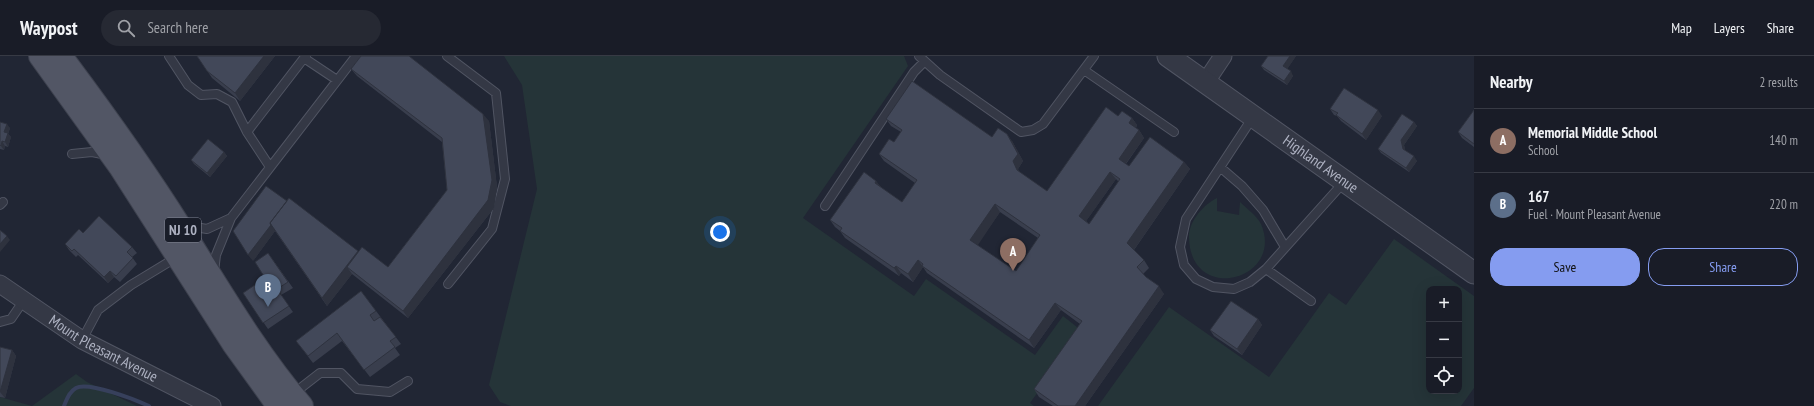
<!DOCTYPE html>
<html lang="en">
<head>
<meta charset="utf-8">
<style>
  body { margin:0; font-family:"PT Sans Narrow",sans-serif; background:#262933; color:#f1f3f6 }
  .controls { position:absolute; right:12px; bottom:12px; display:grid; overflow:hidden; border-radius:8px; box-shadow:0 4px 16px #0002 }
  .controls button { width:36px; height:36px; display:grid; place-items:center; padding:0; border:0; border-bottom:1px solid #373a44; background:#191c27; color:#f1f3f6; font:20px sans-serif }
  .you { position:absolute; left:720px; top:176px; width:14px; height:14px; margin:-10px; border:3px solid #fff; border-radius:50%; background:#1a73e8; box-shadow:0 0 0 6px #1a73e833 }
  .badge { display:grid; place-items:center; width:26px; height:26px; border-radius:50%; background:#859cf0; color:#fff; font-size:13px; font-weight:700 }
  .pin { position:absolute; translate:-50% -33px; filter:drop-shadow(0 1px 2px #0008) }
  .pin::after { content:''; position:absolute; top:21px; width:14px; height:12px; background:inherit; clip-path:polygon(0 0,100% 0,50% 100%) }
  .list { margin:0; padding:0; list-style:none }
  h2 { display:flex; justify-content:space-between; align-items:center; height:52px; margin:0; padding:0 16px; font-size:17px }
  h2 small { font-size:13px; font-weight:400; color:#9fa1a7 }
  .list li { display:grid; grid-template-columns:26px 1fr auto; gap:12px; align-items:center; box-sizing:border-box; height:64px; padding:0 16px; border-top:1px solid #373a44 }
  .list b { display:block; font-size:15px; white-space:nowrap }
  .list p { margin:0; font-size:13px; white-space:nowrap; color:#9fa1a7 }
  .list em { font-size:13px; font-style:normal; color:#9fa1a7 }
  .actions { display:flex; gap:8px; padding:12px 16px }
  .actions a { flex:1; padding:9px 0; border:1px solid #859cf0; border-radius:16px; text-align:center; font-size:14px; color:#859cf0 }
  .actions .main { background:#859cf0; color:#111 }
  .icon { flex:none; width:22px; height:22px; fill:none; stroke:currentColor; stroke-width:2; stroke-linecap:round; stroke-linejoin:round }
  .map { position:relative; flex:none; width:1474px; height:350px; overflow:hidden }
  header { display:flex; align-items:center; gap:24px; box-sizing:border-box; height:56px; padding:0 20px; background:#191c27; border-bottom:1px solid #373a44 }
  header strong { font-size:19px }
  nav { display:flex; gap:22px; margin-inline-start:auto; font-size:14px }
  .search { width:280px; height:36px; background:#262933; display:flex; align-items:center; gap:10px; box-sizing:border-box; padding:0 14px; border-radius:22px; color:#9fa1a7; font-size:15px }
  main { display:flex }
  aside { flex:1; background:#191c27 }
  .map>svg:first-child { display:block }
  .green { fill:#253438; fill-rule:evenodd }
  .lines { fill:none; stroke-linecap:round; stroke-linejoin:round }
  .stream { stroke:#37405c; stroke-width:4 }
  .service-casing { stroke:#515563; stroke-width:10 }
  .minor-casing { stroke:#515563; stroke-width:19 }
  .tertiary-casing { stroke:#515563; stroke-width:23 }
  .primary-casing { stroke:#3d414e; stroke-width:24 }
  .service { stroke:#343845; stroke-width:8 }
  .minor { stroke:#343845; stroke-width:17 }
  .tertiary { stroke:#343845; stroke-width:21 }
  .primary { stroke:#525665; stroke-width:22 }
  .wall { fill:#393e4d; fill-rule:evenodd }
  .shaded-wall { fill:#2e323e }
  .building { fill:#424859; stroke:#2e323e; fill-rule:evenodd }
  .labels { text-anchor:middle; stroke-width:3; stroke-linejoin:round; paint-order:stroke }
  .shield { fill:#191d29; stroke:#818594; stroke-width:1 }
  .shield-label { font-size:14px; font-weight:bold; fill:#aeb2c2 }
  .street-label { font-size:15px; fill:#aeb2c2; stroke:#191d29 }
</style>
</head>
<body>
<header>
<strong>Waypost</strong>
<div class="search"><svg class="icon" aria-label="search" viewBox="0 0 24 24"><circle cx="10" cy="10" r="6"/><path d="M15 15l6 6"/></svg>Search here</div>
<nav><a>Map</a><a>Layers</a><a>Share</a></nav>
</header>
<main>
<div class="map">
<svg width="1474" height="350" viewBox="0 0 1474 350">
  <rect width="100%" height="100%" fill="#212634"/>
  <!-- green -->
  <path class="green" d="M504,0H904L908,10L803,162L914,240L926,223L1035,299L1063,260L1082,275L1030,347L1034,350H511L500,346L489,329L537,133L522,29Z
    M1217,142V155L1239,159L1240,146C1246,152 1257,160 1261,168C1285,224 1191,249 1189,182C1188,166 1204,148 1217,142Z
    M1394,183L1474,240V332L1461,350H1098L1169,251L1269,321L1329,237L1346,249ZM1429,233H1459V335H1429Z
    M76,318L87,326L137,350H0V341L32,350Z"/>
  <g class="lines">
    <!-- stream -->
    <path class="stream" d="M64,350C67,343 69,336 76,332C88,325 136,344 149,350"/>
    <!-- service casing -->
    <g class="service-casing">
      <path id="service" d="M169,0L188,29L201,39L217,38L232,46L247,76L270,111
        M306,0L304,2L337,24
        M447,0L496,37L505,123L492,173L448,228
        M919,0L940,19L1021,76L1033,74L1043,68L1094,0
        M1084,14L1174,76
        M1253,61L1186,163L1180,191L1184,209L1196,223L1213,231L1234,233L1250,226L1266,213L1344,126
        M247,76L304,2
        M72,98L92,96L107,99
        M1220,111L1242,130L1263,154L1285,191
        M0,149L3,146
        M825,150L914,16L924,6
        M231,162L356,0
        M183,169L207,173L231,162L216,199L214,216
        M1266,213L1311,245
        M0,266L11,263L24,244
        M82,284L98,254L131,229L177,201
        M293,338L320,317H341L357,333L390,336L408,325"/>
    </g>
    <!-- minor casing -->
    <g class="minor-casing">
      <g id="minor">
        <path d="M1205,27L1223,0"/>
        <path id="s1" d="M0,228L82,284L212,350"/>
      </g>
    </g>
    <!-- tertiary casing -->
    <g class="tertiary-casing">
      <g id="tertiary">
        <path id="s2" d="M1168,0L1474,217"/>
      </g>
    </g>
    <!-- primary casing -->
    <g class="primary-casing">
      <path id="primary" d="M40,0L120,111L234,289L278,350
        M61,0C103,56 144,113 181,172C219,232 255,295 302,350"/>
    </g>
    <!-- service -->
    <use href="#service" class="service"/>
    <!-- minor -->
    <use href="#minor" class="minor"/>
    <!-- tertiary -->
    <use href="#tertiary" class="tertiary"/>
    <!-- primary -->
    <use href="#primary" class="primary"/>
  </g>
  <!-- wall -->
  <path class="wall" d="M197,0H275L240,45L212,22Z
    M1296,0L1287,13L1293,20L1287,29L1264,14L1261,10Z
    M351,13L489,65L497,131L494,152L408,262L352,218L327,250L275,175L253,205L287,145L359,196L388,211L447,134L442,86L357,20Z
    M1330,53L1382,60L1366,84L1341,65L1337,60L1334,59Z
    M1474,54V91L1462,82L1458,76Z
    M1118,60L1132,62L1137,69L1136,72L1139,74L1144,82L1126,108L1129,110L1184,106L1190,113L1134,194L1144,204L1149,212L1143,218L1146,221L1164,238L1085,350H1053L1039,341L1034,333L1080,268L1061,254L1034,292L927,217L923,211L913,226L901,217L899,220L845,182L840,175L835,171L830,164L876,125L881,132L902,146L915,127L884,105L879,98L894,86L901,76L891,70L886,63L992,81L1012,85L1023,105L1018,113L1019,116L1047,135ZM1116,123L1119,126L1089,168L1086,165ZM1000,156L1038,182L1016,215L977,189Z
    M0,66L10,72L8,78L11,81L8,91L5,90L4,94L0,93Z
    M1414,66L1417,70L1404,89L1405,94L1417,105L1409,116L1381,97L1378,93Z
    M224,96L227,100L210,121L194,108L191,104Z
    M83,177L132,191L137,197L132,201L137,208L120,226L114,221L108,227L78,199L76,201L69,194L65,188Z
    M268,197L293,232L281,239L293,256L268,273L243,237L265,222Z
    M361,235L401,288L395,292L400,299L370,321L342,285L313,307L296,285Z
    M1258,263L1262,269L1242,299L1214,280L1210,274Z
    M0,291L12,294L16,300L5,342L0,341Z"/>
  <!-- shaded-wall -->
  <path class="shaded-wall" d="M264,0H275L240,45L235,37Z
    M1290,0H1296L1286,15L1283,10Z
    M1291,15L1293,20L1287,29L1284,25Z
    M1378,54L1382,60L1366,84L1362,78Z
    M483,58L489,65L497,131L494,152L408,262L403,255Z
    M1132,62L1137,69L1134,75L1129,67Z
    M1414,66L1417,70L1404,89L1406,97L1403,93L1401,84Z
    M7,68L10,72L8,78L11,81L8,91L5,86L4,76Z
    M1139,74L1144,82L1124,110L1119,103Z
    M1007,78L1012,85L1023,105L1018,113L1022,122L1017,114L1013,105Z
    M2,85L5,90L4,94L1,90Z
    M224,96L227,100L210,121L207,117Z
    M1414,100L1417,105L1409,116L1406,112Z
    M1184,106L1190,113L1133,195L1127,187Z
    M1110,116L1116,123L1084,168L1079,160Z
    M876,125L882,132L875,127Z
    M288,146L292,152L253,205L248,199Z
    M995,148L1000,156L976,192L970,184Z
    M7,180L10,184L0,196V188Z
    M358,195L363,203L347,211L352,218L327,250L322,242Z
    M918,204L923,211L913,226L908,218Z
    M896,210L901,217L899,220L894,212Z
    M110,215L114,221L108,227L104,221Z
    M1159,230L1164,238L1085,350H1075Z
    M1055,247L1061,254L1034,292L1029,284Z
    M1258,263L1262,269L1242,299L1237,293Z
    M12,294L16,300L5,342L0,336Z"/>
  <!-- building -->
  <path class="building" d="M197,0H264L235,37L207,15Z
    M361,0H409L483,58L492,124L488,144L403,255L347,211L362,191L388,211L447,134L442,82L351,13Z
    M1268,0H1290L1283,10L1291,15L1284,25L1261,10Z
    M912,25L992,81L998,72L1007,78L1018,98L1013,105L1017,114L1047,135L1106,51L1118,60L1122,55L1132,62L1129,67L1139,74L1119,103L1129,110L1150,81L1184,106L1127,187L1144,204L1137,211L1146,221L1159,230L1075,350H1058L1034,333L1082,265L1055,247L1029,284L922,210L923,208L918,204L908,218L896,210L894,212L840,175L842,172L830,164L864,116L876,125L875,127L902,146L917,124L879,98L889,83L894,86L902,74L886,63ZM1110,116L1120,123L1089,168L1079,160ZM995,148L1040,179L1016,215L970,184Z
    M1344,32L1378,54L1362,78L1336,59L1338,57L1330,53Z
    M1474,54V88L1458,76Z
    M1402,58L1414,66L1401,84L1403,93L1414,100L1406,112L1378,93Z
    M0,66L7,68L4,76L8,77L5,86L2,85L1,90L0,89Z
    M208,83L224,96L207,117L191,104Z
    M266,130L287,145L270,167L271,169L248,199L233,175Z
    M289,142L358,195L322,242L270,167Z
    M99,160L132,191L127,196L133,202L116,220L110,215L104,221L74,193L72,195L65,188L79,173L83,177Z
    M0,174L7,180L0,188Z
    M268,197L288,226L277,233L289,250L263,267L243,237L265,222L255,206Z
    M361,235L376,255L370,259L374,265L380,261L396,281L390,285L395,291L364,314L337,277L308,300L296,285Z
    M1231,245L1258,263L1237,293L1210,274Z
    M0,291L12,294L0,336Z"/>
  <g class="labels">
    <!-- shield labels -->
    <rect class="shield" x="165" y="162" width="36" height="24" rx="3"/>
    <g class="shield-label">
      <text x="183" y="179">NJ 10</text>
    </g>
    <!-- street labels -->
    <g class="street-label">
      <text dy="5" stroke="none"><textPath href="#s2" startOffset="187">Highland Avenue</textPath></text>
      <text dy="5" stroke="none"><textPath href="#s1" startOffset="122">Mount Pleasant Avenue</textPath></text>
    </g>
  </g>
</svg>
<div class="controls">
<button>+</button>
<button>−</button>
<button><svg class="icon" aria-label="locate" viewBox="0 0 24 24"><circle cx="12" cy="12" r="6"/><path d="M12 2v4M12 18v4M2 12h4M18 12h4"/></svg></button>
</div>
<div class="you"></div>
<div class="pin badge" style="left:1013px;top:215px;background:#8d6e63">A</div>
<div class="pin badge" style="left:268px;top:251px;background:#5c6f8a">B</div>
</div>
<aside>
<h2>Nearby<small>2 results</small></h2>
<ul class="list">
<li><span class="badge" style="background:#8d6e63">A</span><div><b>Memorial Middle School</b><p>School</p></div><em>140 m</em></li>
<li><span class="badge" style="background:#5c6f8a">B</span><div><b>167</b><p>Fuel · Mount Pleasant Avenue</p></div><em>220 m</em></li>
</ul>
<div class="actions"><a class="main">Save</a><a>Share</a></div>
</aside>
</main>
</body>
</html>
